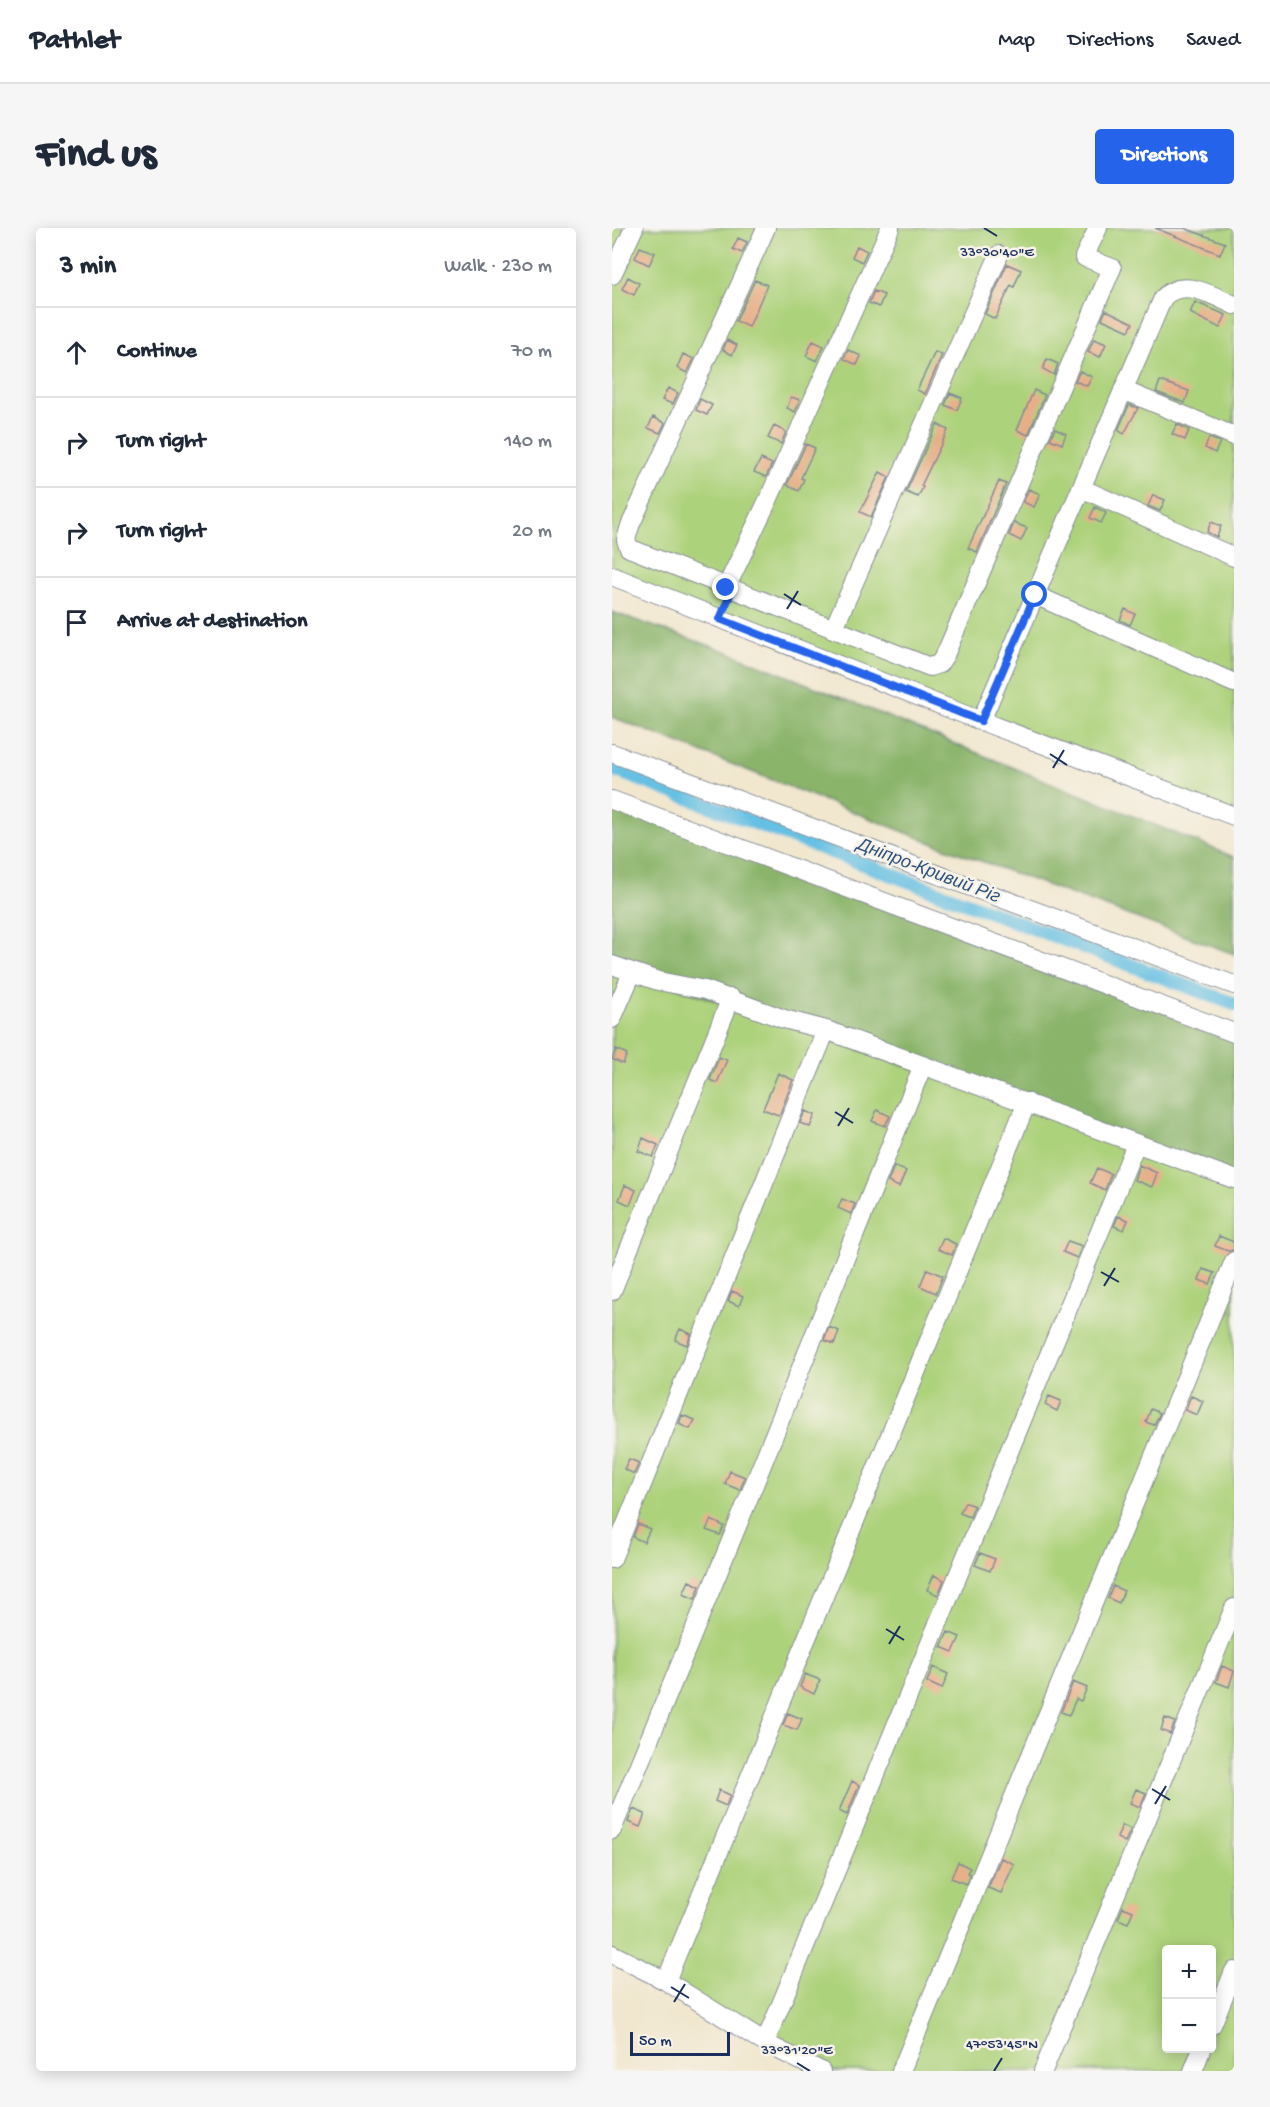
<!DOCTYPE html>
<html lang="en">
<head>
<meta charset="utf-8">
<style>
  body { margin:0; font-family:"Gochi Hand",sans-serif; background:#f6f6f7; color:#1f2937 }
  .controls { position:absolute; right:18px; bottom:18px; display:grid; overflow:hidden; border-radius:6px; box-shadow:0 3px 15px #0003 }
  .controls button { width:54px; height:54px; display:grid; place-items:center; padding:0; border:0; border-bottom:2px solid #e0e1e3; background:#fff; color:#1f2937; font:30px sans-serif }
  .scale { position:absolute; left:18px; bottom:15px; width:100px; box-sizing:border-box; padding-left:6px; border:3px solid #1b2f5e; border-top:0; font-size:16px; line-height:21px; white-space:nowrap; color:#1b2f5e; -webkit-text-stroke:4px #f7f3e8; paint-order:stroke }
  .stop { position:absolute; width:18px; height:18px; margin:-14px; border:4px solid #2563eb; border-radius:50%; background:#fff }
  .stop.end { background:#2563eb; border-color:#fff; box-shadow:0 2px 6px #0008 }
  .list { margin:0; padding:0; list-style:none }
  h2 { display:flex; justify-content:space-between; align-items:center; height:78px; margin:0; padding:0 24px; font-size:26px }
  h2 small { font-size:20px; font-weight:400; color:#747a83 }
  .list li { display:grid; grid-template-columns:39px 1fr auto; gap:18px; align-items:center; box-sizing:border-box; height:90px; padding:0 24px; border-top:2px solid #e0e1e3 }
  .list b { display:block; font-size:22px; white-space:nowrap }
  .list em { font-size:20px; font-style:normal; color:#747a83 }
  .icon { flex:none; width:33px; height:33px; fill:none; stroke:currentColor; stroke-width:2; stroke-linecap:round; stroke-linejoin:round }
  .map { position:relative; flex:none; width:622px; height:1843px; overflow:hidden; border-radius:6px }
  header { display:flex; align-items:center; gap:36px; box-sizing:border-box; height:84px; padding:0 30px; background:#fff; border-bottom:2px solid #e0e1e3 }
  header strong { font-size:28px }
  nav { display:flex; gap:33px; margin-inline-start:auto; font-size:21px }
  .intro { display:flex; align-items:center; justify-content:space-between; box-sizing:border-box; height:144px; padding:0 36px }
  h1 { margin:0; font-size:42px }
  .button { padding:15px 27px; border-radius:6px; background:#2563eb; color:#fff; font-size:21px; font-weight:700 }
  main { display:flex; gap:36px; padding:0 36px }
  aside { flex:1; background:#fff; border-radius:6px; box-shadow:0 3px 15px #0003 }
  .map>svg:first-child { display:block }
  .green { fill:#add27b; stroke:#64806c; stroke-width:1.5; fill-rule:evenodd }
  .forest { fill:#8ab46b; stroke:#527264; stroke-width:1.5 }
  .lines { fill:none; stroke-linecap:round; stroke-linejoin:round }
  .canal { stroke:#66c0e3; stroke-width:14 }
  .building { fill:#e7af88 }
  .minor-casing { stroke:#868b96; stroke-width:20 }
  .minor { stroke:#fff; stroke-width:18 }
  .route { stroke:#2563eb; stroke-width:8 }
  .ticks { fill:none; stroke:#1b2f5e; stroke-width:2 }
  .labels { text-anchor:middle; stroke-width:5; stroke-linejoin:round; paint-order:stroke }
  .water-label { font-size:18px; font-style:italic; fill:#2e537f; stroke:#f7f3e8 }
  .ticks-label { font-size:15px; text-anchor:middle; fill:#1b2f5e; stroke:#f7f3e8; stroke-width:5; stroke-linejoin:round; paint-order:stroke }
</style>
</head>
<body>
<header>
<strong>Pathlet</strong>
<nav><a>Map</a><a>Directions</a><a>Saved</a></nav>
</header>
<div class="intro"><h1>Find us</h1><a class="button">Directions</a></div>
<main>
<aside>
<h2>3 min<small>Walk · 230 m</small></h2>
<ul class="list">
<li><svg class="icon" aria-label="ahead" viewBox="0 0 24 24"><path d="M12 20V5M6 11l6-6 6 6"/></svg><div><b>Continue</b></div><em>70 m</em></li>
<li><svg class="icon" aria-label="right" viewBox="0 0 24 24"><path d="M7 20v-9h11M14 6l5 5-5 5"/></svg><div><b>Turn right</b></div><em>140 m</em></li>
<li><svg class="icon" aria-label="right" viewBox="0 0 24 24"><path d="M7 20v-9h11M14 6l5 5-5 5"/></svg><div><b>Turn right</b></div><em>20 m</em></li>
<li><svg class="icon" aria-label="arrive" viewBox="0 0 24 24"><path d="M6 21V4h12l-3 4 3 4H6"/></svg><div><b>Arrive at destination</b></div></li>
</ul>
</aside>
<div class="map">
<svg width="622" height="1843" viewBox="0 0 622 1843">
  <rect width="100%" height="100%" fill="#f7f3e8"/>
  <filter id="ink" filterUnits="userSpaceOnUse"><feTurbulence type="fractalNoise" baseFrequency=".0167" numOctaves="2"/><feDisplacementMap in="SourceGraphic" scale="12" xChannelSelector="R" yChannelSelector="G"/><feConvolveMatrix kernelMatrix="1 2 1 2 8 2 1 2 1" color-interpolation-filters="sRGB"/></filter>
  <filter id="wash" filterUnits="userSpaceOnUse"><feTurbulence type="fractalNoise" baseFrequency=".008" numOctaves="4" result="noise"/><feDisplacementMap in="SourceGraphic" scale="24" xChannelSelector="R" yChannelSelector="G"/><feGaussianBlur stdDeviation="1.35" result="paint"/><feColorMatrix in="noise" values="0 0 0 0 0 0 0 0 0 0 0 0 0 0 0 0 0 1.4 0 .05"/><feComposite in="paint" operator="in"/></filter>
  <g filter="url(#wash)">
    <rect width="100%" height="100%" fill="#f1e7cf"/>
    <!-- green -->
    <path class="green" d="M0,0H622V588L0,348Z
      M0,737L622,951V1843H209L0,1726ZM554,1722H600V1820H554Z"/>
    <!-- forest -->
    <path class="forest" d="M0,384L116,424L622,629V726L328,618L0,489Z
      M0,572L622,805V951L0,737Z"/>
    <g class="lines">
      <!-- canal -->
      <path class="canal" d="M0,541L622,776"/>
    </g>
    <g id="blocks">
      <!-- building -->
      <path class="building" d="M543,0H572L613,15L608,26Z
        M126,10L135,14L130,25L121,21Z
        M245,18L255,23L250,34L240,29Z
        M28,19L43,25L37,37L23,30Z
        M395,36L409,42L402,59L399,57L383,91L373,86Z
        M16,49L27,55L22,67L10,61Z
        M143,52L155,57L137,99L124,93Z
        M262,63L272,67L267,79L257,75Z
        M583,74L614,87L608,100L578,85Z
        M494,82L521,95L517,103L490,91Z
        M482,111L494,116L488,129L476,124Z
        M115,112L125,117L120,127L111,122Z
        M201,113L212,118L205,133L194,128Z
        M236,122L249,128L245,137L232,131Z
        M323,124L330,127L313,166L305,162Z
        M71,126L82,131L75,145L65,140Z
        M435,131L446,136L442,147L431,141Z
        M468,143L480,149L475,158L463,153Z
        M548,153L577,163L573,175L544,164Z
        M56,160L66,165L61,176L50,172Z
        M422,162L433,167L416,207L405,202Z
        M338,165L350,170L345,182L333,177Z
        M179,169L188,172L183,184L175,180Z
        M88,171L100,177L95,187L84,182Z
        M517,177L526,180L512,206L506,202Z
        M41,189L53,195L48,205L36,200Z
        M325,196L336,202L309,258L311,259L306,269L294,264Z
        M565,196L577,202L573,212L560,206Z
        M162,198L174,204L169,216L156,210Z
        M443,201L454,206L450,216L438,211Z
        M597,210L608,214L603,225L593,220Z
        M194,216L203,220L189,250L192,251L187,263L175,257Z
        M149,231L160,236L154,249L142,244Z
        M268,244L277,249L259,289L248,284Z
        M387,253L394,256L365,324L356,320Z
        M417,261L428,266L422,279L411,274Z
        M541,267L553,272L548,283L536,278Z
        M483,279L494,285L489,295L478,290Z
        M599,294L609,298L605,309L595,304Z
        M402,295L415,300L409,313L397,307Z
        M513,381L523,386L518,397L508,392Z
        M4,821L15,826L11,836L0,831Z
        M107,829L115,832L105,855L98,852Z
        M166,845L181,852L168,886L166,887L151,881Z
        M265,882L278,888L273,898L260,893Z
        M193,883L203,887L198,899L188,895Z
        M31,910L46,917L41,929L26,923Z
        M527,937L545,945L540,959L522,952Z
        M282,938L294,943L287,959L276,954Z
        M485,940L499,946L493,962L478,955Z
        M13,957L24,962L18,977L7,972Z
        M230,971L243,976L239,986L226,980Z
        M506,988L516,992L512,1002L502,998Z
        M607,1008L622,1014V1022L616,1023L603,1018Z
        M331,1010L344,1016L340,1027L326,1021Z
        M456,1013L470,1018L465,1030L451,1024Z
        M315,1041L331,1048L324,1065L308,1058Z
        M591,1041L603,1045L598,1056L587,1052Z
        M120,1063L131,1068L127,1078L116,1073Z
        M217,1099L227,1103L222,1116L212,1112Z
        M68,1101L79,1106L75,1117L63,1112Z
        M437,1168L449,1173L445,1183L433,1177Z
        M579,1168L591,1173L585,1187L573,1182Z
        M539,1181L548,1185L542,1197L534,1194Z
        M70,1187L83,1192L78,1201L67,1196Z
        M17,1231L27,1235L22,1246L12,1241Z
        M118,1243L133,1249L128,1262L113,1256Z
        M353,1274L362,1278L358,1289L348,1285Z
        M99,1292L112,1298L108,1307L94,1302Z
        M26,1296L38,1301L32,1314L21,1309Z
        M368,1325L383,1331L378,1343L363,1337Z
        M322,1347L332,1352L326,1367L315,1362Z
        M77,1353L88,1358L83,1371L71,1366Z
        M501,1358L512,1363L507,1375L496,1370Z
        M336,1404L348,1409L341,1424L329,1419Z
        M610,1438L622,1443L617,1459L604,1454Z
        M321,1439L336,1446L330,1461L315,1454Z
        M193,1446L208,1452L202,1466L188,1459Z
        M461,1454L475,1460L469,1473L464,1471L457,1487L449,1484Z
        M176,1485L190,1491L185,1502L171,1497Z
        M553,1490L563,1494L558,1506L549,1502Z
        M240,1553L247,1557L235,1587L227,1583Z
        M524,1561L534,1565L528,1579L518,1575Z
        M107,1562L118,1567L114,1578L103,1573Z
        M21,1581L33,1586L28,1599L16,1594Z
        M510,1597L519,1601L513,1614L505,1610Z
        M389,1630L402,1636L389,1665L376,1660Z
        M346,1634L358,1640L355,1645L358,1646L354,1656L339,1650Z
        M511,1679L521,1683L516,1695L506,1691Z"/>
    </g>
  </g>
  <g filter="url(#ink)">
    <use href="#blocks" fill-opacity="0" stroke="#868b96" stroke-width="1.5"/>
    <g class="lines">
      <!-- minor casing -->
      <g class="minor-casing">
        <path id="minor" d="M154,0L18,298L14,312L17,320L318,439L327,436L333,427L500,40L472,29L486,0
          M0,47L22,0
          M511,162L622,208
          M469,260L622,329
          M0,348L369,493L622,588
          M114,360L157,270L278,0
          M423,367L622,455
          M221,402L387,27
          M369,493L551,70C570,49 600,67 622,77
          M0,525L622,757
          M0,572L622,805
          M0,737L46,753L93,762L172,791L214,802L622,951
          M0,791L20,745
          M0,1063L119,770
          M0,1331L214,802
          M0,1602L135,1274L311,837
          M0,1726L54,1753L153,1815L209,1843
          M54,1753L415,874
          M600,1797L622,1743
          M153,1815L524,916
          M289,1843L622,1033
          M431,1843L622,1380
          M581,1843L590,1820"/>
      </g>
      <!-- minor -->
      <use href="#minor" class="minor"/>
    </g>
  </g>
  <g class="lines" filter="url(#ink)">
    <!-- route -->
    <path class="route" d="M114,360L120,362L108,391L369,493L423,367"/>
  </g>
  <!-- ticks -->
  <path class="ticks" d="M372,0L385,8M172,366L189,377M175,381L186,363M438,526L455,537M441,540L452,522M223,884L241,895M226,898L237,880M489,1044L507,1054M492,1058L503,1040M274,1401L292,1412M277,1416L288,1398M540,1561L558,1572M543,1576L554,1558M59,1759L77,1770M62,1774L73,1756M185,1835L198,1843M382,1843L390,1830"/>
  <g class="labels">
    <!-- water labels -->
    <g class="water-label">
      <text transform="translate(317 642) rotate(21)" y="6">Дніпро-Кривий Ріг</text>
    </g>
  </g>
  <g class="ticks-label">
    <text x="385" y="28">33°30'40"E</text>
    <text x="390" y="1820">47°53'45"N</text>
    <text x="185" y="1826">33°31'20"E</text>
  </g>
</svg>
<div class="controls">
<button>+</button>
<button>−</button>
</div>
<div class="scale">50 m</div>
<div class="stop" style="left:423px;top:367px"></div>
<div class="stop end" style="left:114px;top:360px"></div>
</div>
</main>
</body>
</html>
